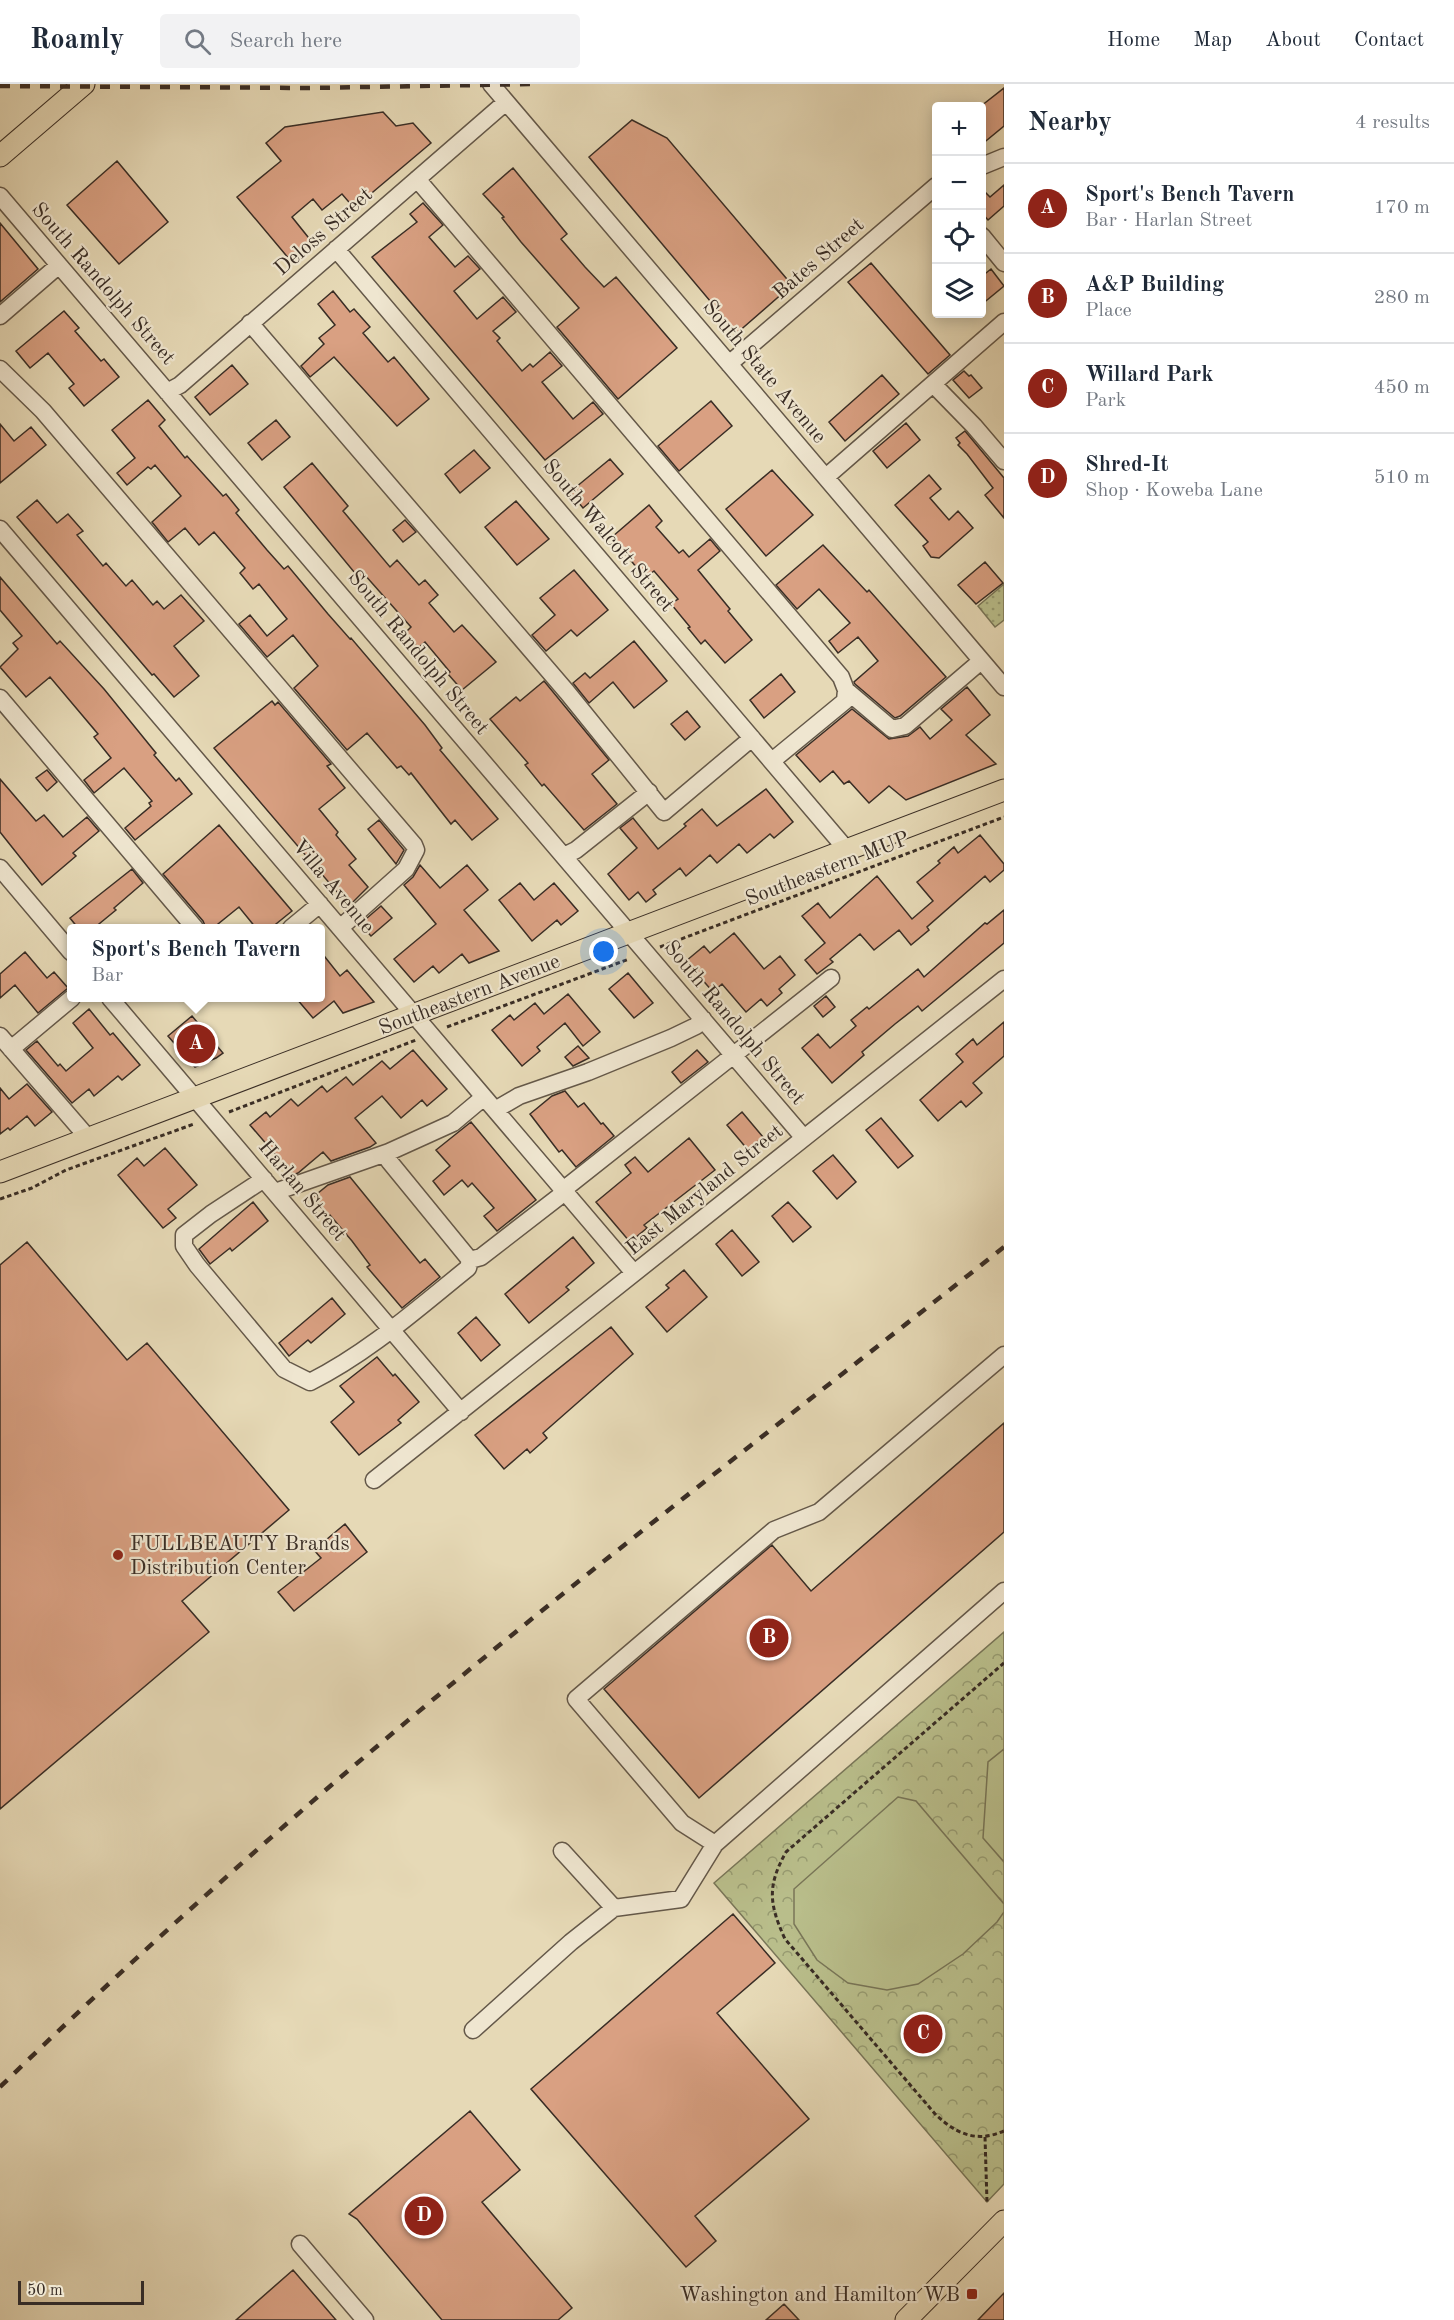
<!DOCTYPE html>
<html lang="en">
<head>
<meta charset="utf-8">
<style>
  body { margin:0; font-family:"Old Standard TT",serif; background:#f2f2f3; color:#1f2937 }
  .controls { position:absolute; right:18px; top:18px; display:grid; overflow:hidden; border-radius:6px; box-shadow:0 3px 15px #0003 }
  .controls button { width:54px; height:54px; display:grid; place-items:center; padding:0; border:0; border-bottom:2px solid #e0e1e3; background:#fff; color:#1f2937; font:30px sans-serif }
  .scale { position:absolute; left:18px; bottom:15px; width:126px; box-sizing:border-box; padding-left:6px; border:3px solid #392d25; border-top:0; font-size:16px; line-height:21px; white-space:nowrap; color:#392d25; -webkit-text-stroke:4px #efe6d0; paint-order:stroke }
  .you { position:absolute; left:604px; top:868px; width:21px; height:21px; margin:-15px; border:4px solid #fff; border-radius:50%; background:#1a73e8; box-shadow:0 0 0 9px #1a73e833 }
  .badge { display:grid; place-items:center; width:39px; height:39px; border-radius:50%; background:#8f2418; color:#fff; font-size:20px; font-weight:700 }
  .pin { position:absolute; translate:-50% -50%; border:3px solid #fff; box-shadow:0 2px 6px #0006 }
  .popup { position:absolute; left:67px; top:840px; width:258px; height:78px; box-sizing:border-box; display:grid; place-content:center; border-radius:6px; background:#fff; filter:drop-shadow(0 2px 4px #0005); font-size:20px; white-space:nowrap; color:#747a83 }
  .popup b { font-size:22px; color:#1f2937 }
  .popup::after { content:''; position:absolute; left:50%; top:100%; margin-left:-12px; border:12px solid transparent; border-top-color:#fff }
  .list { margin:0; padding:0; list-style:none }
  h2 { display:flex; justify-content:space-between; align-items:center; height:78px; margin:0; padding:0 24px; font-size:26px }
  h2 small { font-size:20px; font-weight:400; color:#747a83 }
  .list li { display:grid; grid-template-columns:39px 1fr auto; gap:18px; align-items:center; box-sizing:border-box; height:90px; padding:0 24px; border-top:2px solid #e0e1e3 }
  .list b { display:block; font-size:22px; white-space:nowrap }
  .list p { margin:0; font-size:20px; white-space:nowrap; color:#747a83 }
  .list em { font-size:20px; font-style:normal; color:#747a83 }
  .icon { flex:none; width:33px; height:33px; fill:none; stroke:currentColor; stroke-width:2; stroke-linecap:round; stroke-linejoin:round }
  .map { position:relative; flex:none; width:1004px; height:2236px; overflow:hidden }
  header { display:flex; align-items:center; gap:36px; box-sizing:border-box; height:84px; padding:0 30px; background:#fff; border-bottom:2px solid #e0e1e3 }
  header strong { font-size:28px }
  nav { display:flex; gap:33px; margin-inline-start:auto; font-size:21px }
  .search { width:420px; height:54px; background:#f2f2f3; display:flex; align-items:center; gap:15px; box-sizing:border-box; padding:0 21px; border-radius:6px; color:#747a83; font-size:22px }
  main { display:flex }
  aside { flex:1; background:#fff }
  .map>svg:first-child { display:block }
  .grass { fill:url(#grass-dots); stroke:#797658; stroke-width:1.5 }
  .park { fill:url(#park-crowns); stroke:#797658; stroke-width:1.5 }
  .pitch { fill:#b9be8b; stroke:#797658; stroke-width:1.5 }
  .building { fill:#d9a082; stroke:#392d25; stroke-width:1.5 }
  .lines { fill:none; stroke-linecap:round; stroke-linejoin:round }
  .minor-casing { stroke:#645849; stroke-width:19 }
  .major-casing { stroke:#392d25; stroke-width:23 }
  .path { stroke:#392d25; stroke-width:3; stroke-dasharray:4.5 3; stroke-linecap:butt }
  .minor { stroke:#efe6d0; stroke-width:16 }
  .major { stroke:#e6d9b6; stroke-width:21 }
  .rail { stroke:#392d25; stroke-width:4.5; stroke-dasharray:10 10; stroke-linecap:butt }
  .poi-dot { fill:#8f2418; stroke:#efe6d0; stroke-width:2 }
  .labels { text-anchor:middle; stroke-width:4.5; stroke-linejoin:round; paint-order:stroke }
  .street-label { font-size:21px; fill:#392d25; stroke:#efe6d0 }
  .poi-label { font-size:21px; fill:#392d25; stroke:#efe6d0; text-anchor:start }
</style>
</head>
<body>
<header>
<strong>Roamly</strong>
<div class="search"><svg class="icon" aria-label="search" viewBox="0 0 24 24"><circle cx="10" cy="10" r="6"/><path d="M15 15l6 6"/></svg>Search here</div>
<nav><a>Home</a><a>Map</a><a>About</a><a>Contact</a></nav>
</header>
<main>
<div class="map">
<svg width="1004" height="2236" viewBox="0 0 1004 2236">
  <defs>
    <pattern id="grass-dots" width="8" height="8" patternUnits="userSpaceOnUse" patternTransform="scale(1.5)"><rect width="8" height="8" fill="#b9be8b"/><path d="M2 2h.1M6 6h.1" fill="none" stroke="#979b71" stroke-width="1.8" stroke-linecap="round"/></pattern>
    <pattern id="park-crowns" width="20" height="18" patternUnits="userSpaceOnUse" patternTransform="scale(1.5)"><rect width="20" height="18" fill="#b9be8b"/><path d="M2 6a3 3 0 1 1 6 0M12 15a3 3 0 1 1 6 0" fill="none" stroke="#979b71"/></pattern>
  </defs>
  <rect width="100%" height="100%" fill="#e6d9b6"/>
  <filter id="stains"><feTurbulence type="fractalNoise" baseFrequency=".00333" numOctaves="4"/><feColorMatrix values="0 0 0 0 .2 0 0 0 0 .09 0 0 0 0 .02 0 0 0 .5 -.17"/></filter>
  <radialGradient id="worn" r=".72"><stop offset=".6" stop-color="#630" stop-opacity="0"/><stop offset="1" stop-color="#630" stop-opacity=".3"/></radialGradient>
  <!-- grass -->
  <path class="grass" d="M1004,500V536L995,543L978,522Z"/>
  <!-- park -->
  <path class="park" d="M1004,1548V2100L987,2118L714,1799Z"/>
  <!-- pitch -->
  <path class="pitch" d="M1004,1665V1778L983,1754L988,1678Z
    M898,1713L916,1717L1004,1820V1828L997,1838L963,1870L918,1900L887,1906L848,1899L817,1876L794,1840V1805Z"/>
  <!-- building -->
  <path class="building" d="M1004,4V42L981,61V22Z
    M383,28L396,42L413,39L431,59L354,124L342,110L322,126L313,115L292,133L312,158L290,176L237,113L281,77L266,59L285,43Z
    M632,36L667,54L792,201L737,249L589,73Z
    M117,77L168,138L119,180L67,121Z
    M513,84L567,150L561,155L585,183L604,203L616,193L677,264L618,315L557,243L579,224L521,158L502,134L504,133L483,110Z
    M1004,101V122L988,136L981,128V104L990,113Z
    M423,119L443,141L429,153L455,183L468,172L480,185L454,207L477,235L503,213L516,228L493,247L500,254L497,257L522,287L530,280L533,283L550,268L562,282L542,298L573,335L593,318L603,330L545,376L372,173L417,138L410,130Z
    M0,139L38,185L0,218Z
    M871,179L950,271L928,290L848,198Z
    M991,185L1004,202L981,221V193Z
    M333,207L350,228L354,225L370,243L363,249L388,278L394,273L429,315L397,342L334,273L310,293L301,282L324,260L319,254L335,241L318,220Z
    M64,227L79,244L75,247L101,277L104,275L119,293L84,322L69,304L74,300L48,269L30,284L16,267Z
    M232,281L248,300L210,331L195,313Z
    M964,287L969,292L971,291L982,304L969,314L953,296Z
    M882,291L899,310L845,357L829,338Z
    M148,316L165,336L159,342L185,374L187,372L223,412L226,410L239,426L236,429L267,466L284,485L288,482L328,530L350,555L351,554L425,641L442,664L440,666L498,735L472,756L455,736L451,740L411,689L409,691L401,682L397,684L367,649L347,666L294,604L318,582L293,551L267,573L239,540L250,531L267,552L287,535L259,500L253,505L240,489L245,484L214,448L199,461L185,444L168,458L152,438L181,412L155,381L151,385L148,383L127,401L117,389L135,374L112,346Z
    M711,317L732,342L679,387L658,362Z
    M276,336L290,353L262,376L248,359Z
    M906,339L920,356L887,384L873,367Z
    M0,340L14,357L31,343L46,361L0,399Z
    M965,347L1004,394V434L985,411L993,404L967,370L958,361L960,359L956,354Z
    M474,366L490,384L460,409L445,390Z
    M610,375L623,390L583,424L570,408Z
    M312,379L348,422L343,427L390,483L397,476L419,501L425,496L438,511L429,519L454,548L462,541L496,578L462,606L448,590L450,588L425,558L418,564L405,549L411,543L364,490L359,494L284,403Z
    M772,386L813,431L766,472L726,425Z
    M929,391L941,405L930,414L949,436L958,427L973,444L939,474L931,473L923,462L928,458L895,421Z
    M37,416L57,439L68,430L83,447L77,451L103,482L106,479L126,502L132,496L153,521L157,517L164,525L181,511L204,537L174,562L199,592L174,613L154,590L152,591L17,433Z
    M516,417L549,455L517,481L485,443Z
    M649,421L662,437L656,443L679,469L683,466L689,473L710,455L720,467L698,486L730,525L728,527L752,556L725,579L705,556L701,560L688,544L690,543L671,520L678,515L654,487L645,494L612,453Z
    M405,436L416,448L403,458L393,446Z
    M823,461L867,508L869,506L946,593L900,632L895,634L855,600L854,598L878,577L858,553L838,569L829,557L850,539L819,505L797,525L776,501Z
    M985,478L1003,499L976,520L958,501Z
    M574,486L608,526L577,552L571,546L546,567L532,551L555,531L540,514Z
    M0,493L57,560L60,557L104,605L156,669L154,671L176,697L179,694L192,710L135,756L125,744L151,722L149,719L152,717L124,684L94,709L84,696L111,674L94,653L98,650L50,593L26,613L0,583L18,565L13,559L22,552L0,526Z
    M634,557L667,597L634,624L613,598L589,619L573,599L585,589L590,594Z
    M781,590L795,608L764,634L750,616Z
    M544,597L609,676L592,690L617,720L584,746L544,700L542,702L525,681L528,679L490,635L516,613L520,617Z
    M967,603L990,631L966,651L996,680L906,716L889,702L869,719L849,697L844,700L833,687L820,698L796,671L852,625L889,655L908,652L920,643L930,655L952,636L941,625Z
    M272,617L275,621L278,618L331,680L327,682L345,704L319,725L338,748L336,751L356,775L349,781L368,803L349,822L214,664Z
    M687,627L700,643L685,656L671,640Z
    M47,686L57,698L47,707L36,694Z
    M0,695L36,737L44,731L63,753L87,733L99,747L73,769L76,772L42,801L0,748Z
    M766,705L793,738L774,754L770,750L747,769L739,760L717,779L710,771L686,792L680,784L653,806L656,810L646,818L638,808L629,816L608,790L637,764L620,744L633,734L658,765L686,742L684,740L702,725L717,742Z
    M379,736L404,766L396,780L368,745Z
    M219,741L292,827L271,844H256L239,823L213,844H206L203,837L163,790Z
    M980,751L1004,780V786L990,798L985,792L927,843L929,846L911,861L899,846L874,866L860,850L830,875L833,878L817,890L805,876L825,859L802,832L818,819L830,834L877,792L912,835L933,817L917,798L940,779L938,777L954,763L958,769Z
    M420,781L440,804L467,781L488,806L464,826L499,867L469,879L462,870L439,889L433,882L414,898L394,875L436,840L404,801L413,793Z
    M132,785L143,799L114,824L116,826L94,844H78L70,834Z
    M520,799L534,816L554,799L578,827L561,841L557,836L532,857L499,816Z
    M381,822L392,834L371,852L360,840Z
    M1004,826V859L922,927L918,922L895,940L862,968L864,971L832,999L802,964L818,950L830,964L856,942L851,936L867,923L869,925L918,885L924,893L985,839L987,840Z
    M734,849L764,885L780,872L795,891L779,905L782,909L767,922L761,915L746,928L722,900L713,908L686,877L704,862L710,869Z
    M25,868L47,894L54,888L68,904L38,929L15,901L0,914V890Z
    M321,868L340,892L347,886L374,918L343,929L334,917L313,934L296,914H321Z
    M628,889L653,919L634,934L609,905Z
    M568,910L600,948L583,962L565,939L537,963L540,967L522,982L492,946L510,931L514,936L535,919L544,930Z
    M826,912L835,923L823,933L814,922Z
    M89,925L110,951L113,949L140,981L122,996L118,992L94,1012L89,1005L72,1019L26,966L37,957L58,982L60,980L66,987L93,964L73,939Z
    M192,932L223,969L216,974L195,983L168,952Z
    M1004,938V972L973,999L982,1009L966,1023L961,1017L938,1037L920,1016L963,978L956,970L973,955L977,961Z
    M578,962L589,974L573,982L565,973Z
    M413,966L447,1005L427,1022L422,1016L401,1034L382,1012L355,1034L376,1059L370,1063L331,1077L323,1068L298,1089L293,1091L250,1041L266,1028L270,1033L291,1015L298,1022L322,1002L327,1008L346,993L353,1001L382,977L390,985Z
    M697,966L708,978L681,999L672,988Z
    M27,1000L52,1028L35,1042L27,1032L10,1046L8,1044L0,1050V1004L9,1015Z
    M565,1007L578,1023L584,1019L601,1040L603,1039L614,1052L576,1083L562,1066L559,1068L530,1030L552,1012Z
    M742,1028L763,1053L748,1066L727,1041Z
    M881,1034L913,1072L898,1084L866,1046Z
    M471,1038L536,1116L497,1147L484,1132L494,1124L472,1099L468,1103L462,1096L444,1111L433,1097L450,1082L436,1066Z
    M689,1054L715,1086L644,1141L647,1144L630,1158L596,1118L631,1089L625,1081L635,1073L648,1088Z
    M165,1064L197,1101L168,1125L176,1134L163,1144L118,1091L137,1074L144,1082Z
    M833,1071L856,1098L837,1115L813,1087Z
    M350,1093L420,1179L425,1175L440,1193L402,1224L367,1183L370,1181L352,1157L330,1131L328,1133L312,1114L328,1101Z
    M253,1118L268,1137L232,1167L230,1164L210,1180L199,1165Z
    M788,1118L811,1143L793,1158L772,1132Z
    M732,1146L759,1178L742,1192L716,1160Z
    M573,1153L594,1179L566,1203L569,1206L529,1239L505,1210Z
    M27,1158L127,1276L147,1259L289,1426L182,1517L209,1548L0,1725V1181Z
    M684,1186L707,1213L667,1248L646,1223L669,1204L666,1201Z
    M332,1214L345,1230L311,1259L308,1256L289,1272L279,1259Z
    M476,1233L500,1261L481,1277L458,1249Z
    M611,1243L633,1270L543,1349L547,1354L530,1369L527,1365L504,1385L475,1351Z
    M377,1273L393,1292L395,1290L419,1318L398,1336L401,1339L359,1371L331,1338L354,1318L340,1302Z
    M1004,1339V1448L699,1714L604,1605L772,1461L811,1507Z
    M345,1440L367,1468L294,1527L278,1508L321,1474L314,1466Z
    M733,1830L775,1879L717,1929L809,2035L695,2132L716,2157L686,2183L531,2005Z
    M470,2027L520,2086L482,2118L572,2224L558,2236H442L357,2135L349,2130Z
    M293,2186L336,2236H236Z
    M1004,2209V2236H978Z
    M784,2220L799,2236H766Z"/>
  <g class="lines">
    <!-- minor casing -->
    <g class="minor-casing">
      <path id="minor" d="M491,0L1004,603
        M982,82L1004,73
        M417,95L841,593L846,606L845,617L772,677
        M0,112L804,1054
        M982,152L1004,179
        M336,165L847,766
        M0,232L59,181
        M250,239L567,608L664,728L752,654
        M729,280L936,102
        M0,285L43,327L414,761L416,766L406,785L340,844
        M933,300L974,342L1004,377
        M167,308L180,301L506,18
        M826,393L1004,238
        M0,445L634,1189
        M846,606L892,645L905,642L981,577
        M0,614L195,844
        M564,772L576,766L649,708
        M0,784L71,868
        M291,844L320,820
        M110,914L461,1328
        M0,952L89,1055
        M11,965L72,914
        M495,1026L519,1012L588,988L671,954L696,942L703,935
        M264,1095L211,1130L184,1151V1162L197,1181L284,1285L310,1298C368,1269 417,1225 468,1184L470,1176L389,1077V1068L453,1039L484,1013
        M563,1106L831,894
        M275,1108L389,1068
        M470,1176L481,1173L565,1108
        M1004,1271L819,1428L774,1446L576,1615L682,1739L715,1760L1004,1507
        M374,1396L1004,895
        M562,1767L614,1824
        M473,1946L571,1858L614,1824L681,1815L715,1760
        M300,2160L365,2236"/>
    </g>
    <!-- major casing -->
    <g class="major-casing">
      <path id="major" d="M0,72L84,0
        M0,1088L1004,706
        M906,2236L1004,2137"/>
    </g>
    <!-- path -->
    <path class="path" d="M660,863L1004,733
      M447,943L629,875
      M229,1028L416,956
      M0,1115L32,1104L66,1086L194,1040
      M1004,1579L786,1768C767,1802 769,1820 785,1855L936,2031C957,2050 976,2059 1004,2047
      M985,2053L987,2118"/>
    <!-- minor -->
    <use href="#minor" class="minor"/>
    <!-- major -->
    <use href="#major" class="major"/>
    <!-- rail -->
    <path class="rail" d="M0,2L309,4L534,0
      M0,2003C104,1902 211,1805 321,1710C542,1520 775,1344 1004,1163"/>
  </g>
  <!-- markers -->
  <g class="poi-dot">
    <circle cx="118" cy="1471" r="6"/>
    <rect x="966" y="2204" width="12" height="12" rx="3"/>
  </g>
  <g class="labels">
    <!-- street labels -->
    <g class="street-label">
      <text transform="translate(323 147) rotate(-41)" y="7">Deloss Street</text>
      <text transform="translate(818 174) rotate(-41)" y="7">Bates Street</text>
      <text transform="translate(104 199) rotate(49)" y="7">South Randolph Street</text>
      <text transform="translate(765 287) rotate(50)" y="7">South State Avenue</text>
      <text transform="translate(609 451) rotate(50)" y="7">South Walcott Street</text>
      <text transform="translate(419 568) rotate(50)" y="7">South Randolph Street</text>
      <text transform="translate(827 784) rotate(-21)" y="7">Southeastern MUP</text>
      <text transform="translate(334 802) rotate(50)" y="7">Villa Avenue</text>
      <text transform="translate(469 910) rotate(-21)" y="7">Southeastern Avenue</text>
      <text transform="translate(735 938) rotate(50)" y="7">South Randolph Street</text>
      <text transform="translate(704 1105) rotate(-39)" y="7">East Maryland Street</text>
      <text transform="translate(303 1106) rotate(50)" y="7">Harlan Street</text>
    </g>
    <!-- poi labels -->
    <g class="poi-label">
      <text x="130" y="1466">FULLBEAUTY Brands<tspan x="130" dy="24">Distribution Center</tspan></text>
      <text x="960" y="2217" text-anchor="end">Washington and Hamilton WB</text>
    </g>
  </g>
  <rect width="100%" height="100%" filter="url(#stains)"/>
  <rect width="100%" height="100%" fill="url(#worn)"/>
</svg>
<div class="controls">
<button>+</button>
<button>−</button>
<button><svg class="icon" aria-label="locate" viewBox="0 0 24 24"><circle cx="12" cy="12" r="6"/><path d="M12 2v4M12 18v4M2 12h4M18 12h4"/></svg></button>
<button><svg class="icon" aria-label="layers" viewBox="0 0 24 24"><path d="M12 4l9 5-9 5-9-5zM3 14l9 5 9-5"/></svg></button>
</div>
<div class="scale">50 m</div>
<div class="you"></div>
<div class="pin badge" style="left:196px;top:960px">A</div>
<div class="popup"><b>Sport's Bench Tavern</b>Bar</div>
<div class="pin badge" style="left:769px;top:1554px">B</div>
<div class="pin badge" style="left:923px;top:1950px">C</div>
<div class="pin badge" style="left:424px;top:2132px">D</div>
</div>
<aside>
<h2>Nearby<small>4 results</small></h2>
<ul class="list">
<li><span class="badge">A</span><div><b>Sport's Bench Tavern</b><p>Bar · Harlan Street</p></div><em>170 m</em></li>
<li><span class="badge">B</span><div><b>A&amp;P Building</b><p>Place</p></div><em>280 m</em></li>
<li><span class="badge">C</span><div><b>Willard Park</b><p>Park</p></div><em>450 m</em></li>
<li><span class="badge">D</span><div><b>Shred-It</b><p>Shop · Koweba Lane</p></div><em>510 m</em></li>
</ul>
</aside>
</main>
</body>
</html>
